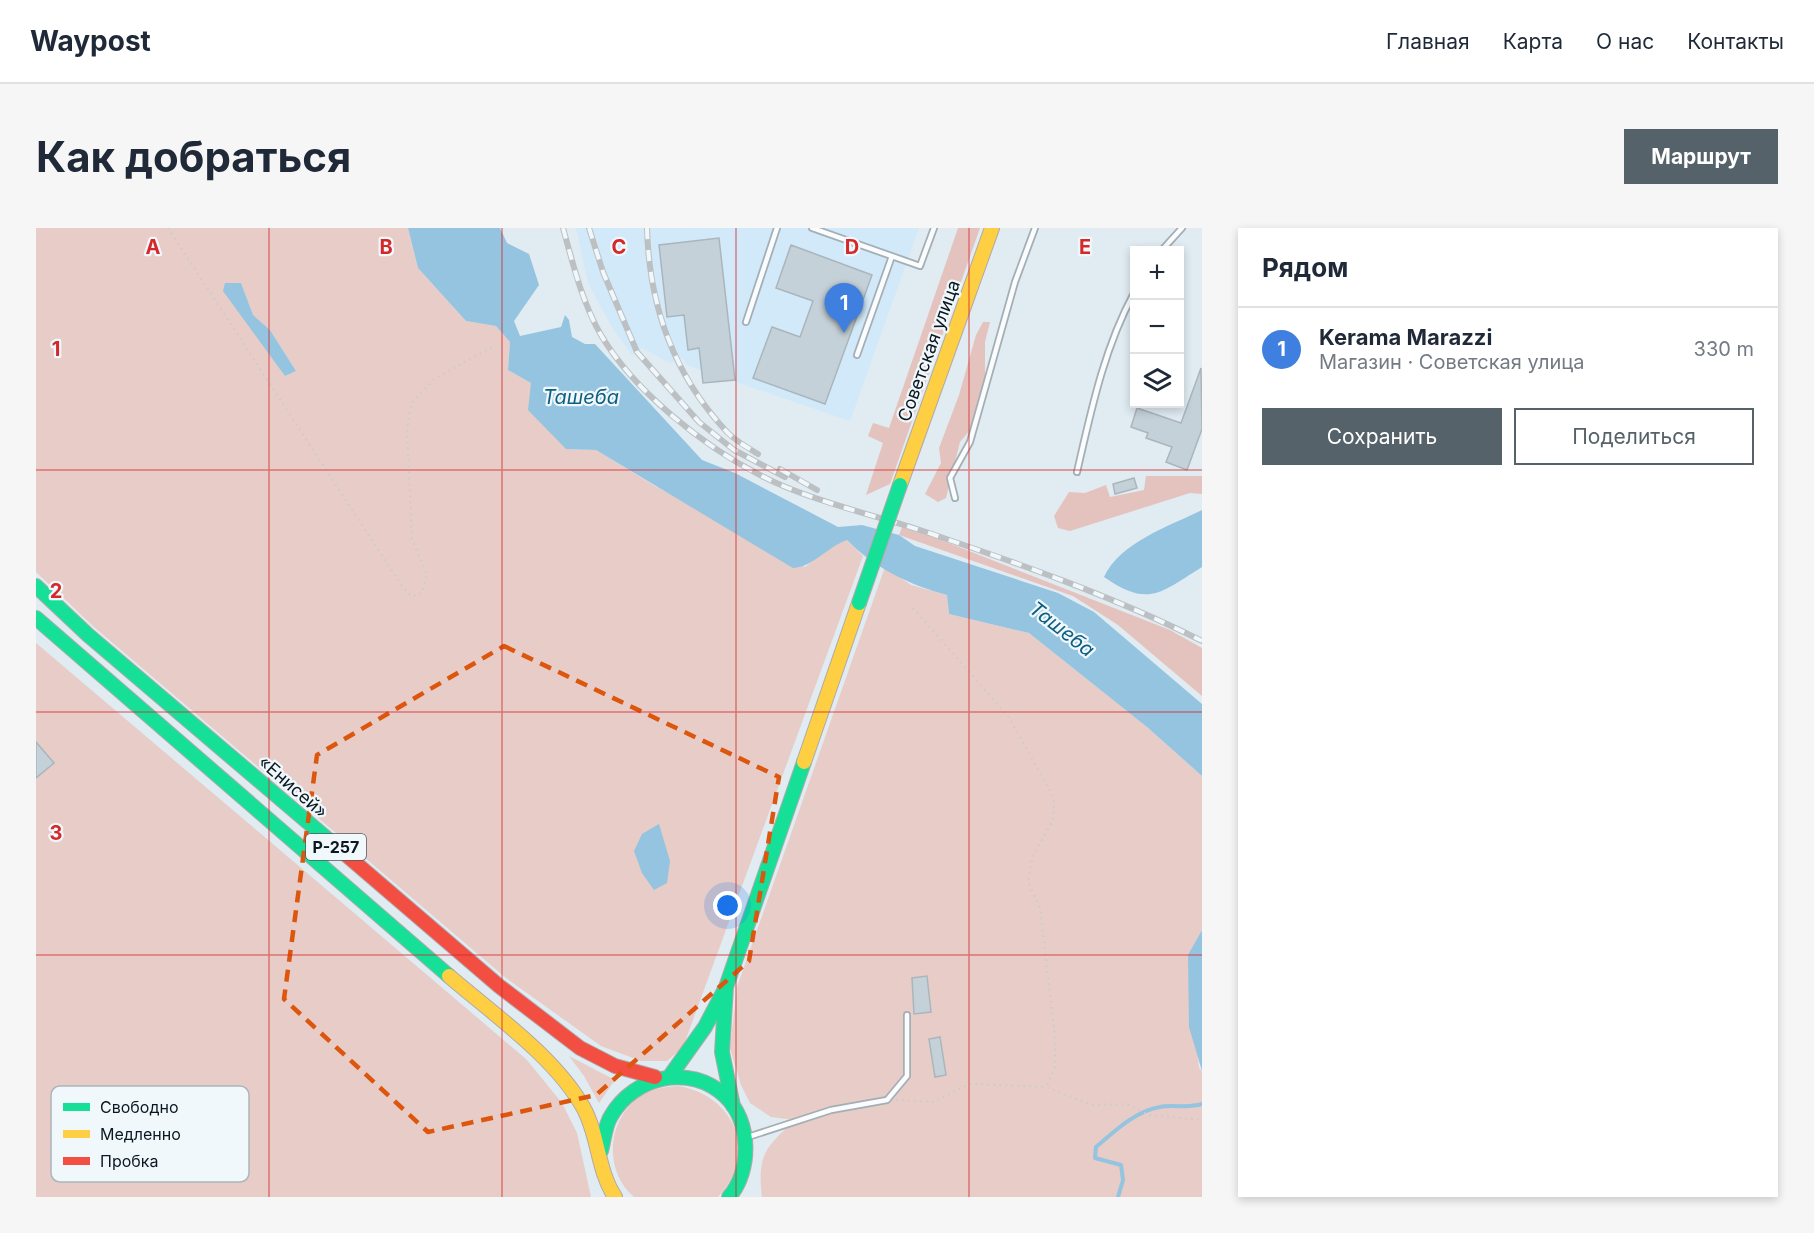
<!DOCTYPE html>
<html lang="ru">
<head>
<meta charset="utf-8">
<style>
  body { margin:0; font-family:Inter,sans-serif; background:#f6f6f7; color:#1f2937 }
  .controls { position:absolute; right:18px; top:18px; display:grid; overflow:hidden; border-radius:0px; box-shadow:0 3px 9px #0003 }
  .controls button { width:54px; height:54px; display:grid; place-items:center; padding:0; border:0; border-bottom:2px solid #e0e1e3; background:#fff; color:#1f2937; font:30px sans-serif }
  .you { position:absolute; left:692px; top:678px; width:21px; height:21px; margin:-15px; border:4px solid #fff; border-radius:50%; background:#1a73e8; box-shadow:0 0 0 9px #1a73e833 }
  .badge { display:grid; place-items:center; width:39px; height:39px; border-radius:50%; background:#56626a; color:#fff; font-size:20px; font-weight:700 }
  .pin { position:absolute; translate:-50% -50px; filter:drop-shadow(0 2px 3px #0008) }
  .pin::after { content:''; position:absolute; top:32px; width:21px; height:18px; background:inherit; clip-path:polygon(0 0,100% 0,50% 100%) }
  .list { margin:0; padding:0; list-style:none }
  h2 { display:flex; justify-content:space-between; align-items:center; height:78px; margin:0; padding:0 24px; font-size:26px }
  h2 small { font-size:20px; font-weight:400; color:#747a83 }
  .list li { display:grid; grid-template-columns:39px 1fr auto; gap:18px; align-items:center; box-sizing:border-box; height:84px; padding:0 24px; border-top:2px solid #e0e1e3 }
  .list b { display:block; font-size:22px; white-space:nowrap }
  .list p { margin:0; font-size:20px; white-space:nowrap; color:#747a83 }
  .list em { font-size:20px; font-style:normal; color:#747a83 }
  .actions { display:flex; gap:12px; padding:18px 24px }
  .actions a { flex:1; padding:14px 0; border:2px solid #56626a; border-radius:0px; text-align:center; font-size:21px; color:#56626a }
  .actions .main { background:#56626a; color:#fff }
  .icon { flex:none; width:33px; height:33px; fill:none; stroke:currentColor; stroke-width:2; stroke-linecap:round; stroke-linejoin:round }
  .map { position:relative; flex:none; width:1166px; height:969px; overflow:hidden; border-radius:0px }
  header { display:flex; align-items:center; gap:36px; box-sizing:border-box; height:84px; padding:0 30px; background:#fff; border-bottom:2px solid #e0e1e3 }
  header strong { font-size:28px }
  nav { display:flex; gap:33px; margin-inline-start:auto; font-size:21px }
  .intro { display:flex; align-items:center; justify-content:space-between; box-sizing:border-box; height:144px; padding:0 36px }
  h1 { margin:0; font-size:42px }
  .button { padding:15px 27px; border-radius:0px; background:#56626a; color:#fff; font-size:21px; font-weight:700 }
  main { display:flex; gap:36px; padding:0 36px }
  aside { flex:1; background:#fff; border-radius:0px; box-shadow:0 3px 9px #0003 }
  .map>svg:first-child { display:block }
  .built { fill:#d1e9f8 }
  .green { fill:#e7ccc7; fill-rule:evenodd }
  .forest { fill:#e4c3be }
  .water { fill:#94c4df }
  .lines { fill:none; stroke-linecap:round; stroke-linejoin:round }
  .stream { stroke:#94c4df; stroke-width:4 }
  .building { fill:#c5d1d8; stroke:#aab5bc; stroke-width:1.5 }
  .lane-casing { stroke:#a3aeb5; stroke-width:8 }
  .fast-casing { stroke:#b0a9aa; stroke-width:16 }
  .slow-casing { stroke:#b0a9aa; stroke-width:16 }
  .jam-casing { stroke:#b0a9aa; stroke-width:16 }
  .path { stroke:#c8ccce; stroke-width:2; stroke-dasharray:1.5 4.5; stroke-linecap:butt }
  .lane { stroke:#fafcfd; stroke-width:4.5 }
  .fast { stroke:#16e098; stroke-width:14 }
  .slow { stroke:#ffcf43; stroke-width:14 }
  .jam { stroke:#f24e42; stroke-width:14 }
  .rail-casing { stroke:#bcc0c2; stroke-width:6 }
  .rail { stroke:#f1f8fc; stroke-width:4; stroke-dasharray:11; stroke-linecap:butt }
  .fast-bridge-casing { stroke:#b0a9aa; stroke-width:16; stroke-linecap:butt }
  .fast-bridge { stroke:#16e098; stroke-width:14 }
  .marked { fill:none; stroke:#dd560d; stroke-width:4.5; stroke-dasharray:12 8; stroke-linejoin:round }
  .grid { fill:none; stroke:#d62828; stroke-width:1.5; stroke-opacity:0.55 }
  .labels { text-anchor:middle; stroke-width:4.5; stroke-linejoin:round; paint-order:stroke }
  .shield { fill:#f1f8fc; stroke:#505b62; stroke-width:1.5 }
  .shield-label { font-size:16px; font-weight:bold; fill:#0b1820 }
  .street-label { font-size:18px; fill:#0b1820; stroke:#f1f8fc }
  .water-label { font-size:20px; font-style:italic; fill:#0e5f82; stroke:#f1f8fc }
  .key { fill:#f1f8fc; stroke:#acb5ba; stroke-width:1.5 }
  .key-label { font-size:16px; fill:#0b1820 }
  .grid-label { font-size:20px; text-anchor:middle; font-weight:bold; fill:#d62828; stroke:#f1f8fc; stroke-width:4.5; stroke-linejoin:round; paint-order:stroke }
</style>
</head>
<body>
<header>
<strong>Waypost</strong>
<nav><a>Главная</a><a>Карта</a><a>О нас</a><a>Контакты</a></nav>
</header>
<div class="intro"><h1>Как добраться</h1><a class="button">Маршрут</a></div>
<main>
<div class="map">
<svg width="1166" height="969" viewBox="0 0 1166 969">
  <rect width="100%" height="100%" fill="#e0ebf2"/>
  <!-- built -->
  <path class="built" d="M540,0H883L814,193L651,137L646,130L634,135L606,120L596,127L577,101L552,55Z"/>
  <!-- green -->
  <path class="green" d="M0,0H372L382,40L430,93L460,98L474,114L472,142L495,155L530,221L560,222L619,258L769,339L795,318L811,312L827,328L647,819L631,833H605L565,818L470,750L58,399L0,344ZM189,55H205L217,88L234,102L260,143L249,148Z
    M849,339L875,357L911,367L913,386L993,405L1111,499L1166,548V702L1152,728L1163,840L1166,843V969H726C721,927 729,920 759,892L735,889L714,875L705,857L694,820L701,759Z
    M0,415L490,831L526,875L541,905L555,969H0Z
    M533,828L579,852L563,875L548,848Z
    M642,858C699,867 723,926 682,969H598C565,941 572,885 610,865C620,860 631,859 642,858Z"/>
  <!-- forest -->
  <path class="forest" d="M922,0H944L854,256L830,267L847,215L832,208L837,195L853,200Z
    M947,94H954L949,114V154L935,201L924,214L910,270L902,274L889,266L905,235L903,220L923,167L940,107Z
    M1110,248H1166V266L1154,265L1034,303L1022,300L1018,288L1033,264L1049,265L1070,257L1074,269L1108,262Z
    M867,297L1134,402L1166,420V468L1082,397L1037,368L863,307Z"/>
  <!-- water -->
  <path class="water" d="M372,0H464L471,15L493,26L503,57L478,93L484,108L525,99L529,87L533,92L536,109L549,116H559L666,232L699,245L802,299L826,297L863,307L879,318L1022,365L1058,384L1166,476V548L1111,499L993,405L913,386L911,367C874,357 838,340 811,312C791,319 777,339 757,340L560,222L530,221L492,182L495,155L472,142L474,114L460,98L430,93L382,40Z
    M189,55H205L217,87L234,102L260,143L249,148L187,63Z
    M1166,282V339C1124,365 1113,380 1068,349C1084,314 1134,298 1166,282Z
    M623,596L634,633L631,655L618,662L606,645L598,623L606,606Z
    M1166,702V843L1153,799L1152,727Z"/>
  <g class="lines">
    <!-- stream -->
    <path class="stream" d="M1082,969L1087,952L1085,937L1059,930L1060,919C1078,904 1099,883 1124,879C1138,876 1152,881 1166,876"/>
  </g>
  <!-- building -->
  <path class="building" d="M683,10L699,152L667,155L663,120L652,122L648,87L631,89L623,17Z
    M755,17L836,47L789,176L717,150L736,99L764,109L777,73L740,60Z
    M1165,140L1166,201L1151,242L1130,234L1136,219L1110,210L1112,205L1095,199L1101,180L1145,195Z
    M1098,250L1101,260L1079,266L1077,256Z
    M0,514L18,535L0,550Z
    M891,748L895,784L878,786L876,750Z
    M904,809L910,847L899,849L893,811Z"/>
  <g class="lines">
    <!-- lane casing -->
    <g class="lane-casing">
      <path id="lane" d="M776,0L884,38L898,0
        M1126,22L1146,0
        M710,94L741,0
        M821,127L856,28
        M1041,244C1055,183 1068,120 1098,65
        M919,270L914,250L934,214L979,54L999,0
        M712,909L795,882L851,872L871,848V787"/>
    </g>
    <!-- fast casing -->
    <g class="fast-casing">
      <path id="fast" d="M0,358L52,407L308,625
        M0,390L413,748
        M690,759L686,824L697,878
        M634,848L669,799L690,759L768,534
        M565,923C568,912 569,897 575,888C598,848 654,835 689,868C715,893 716,942 693,969"/>
    </g>
    <!-- slow casing -->
    <g class="slow-casing">
      <path id="slow" d="M864,257L956,0
        M768,534L823,375
        M413,748C457,786 518,828 547,879C563,907 561,942 579,969"/>
    </g>
    <!-- jam casing -->
    <g class="jam-casing">
      <path id="jam" d="M308,625L463,758L544,820L579,838L619,849"/>
    </g>
    <!-- path -->
    <path class="path" d="M132,0L366,358L375,368L386,365L391,347L376,311L371,201L375,176L398,151L458,118
      M877,380L972,488L1018,570L1017,592L996,630L992,654L1004,680L1019,810V839L1010,859
      M860,872L898,874L933,856L1010,859L1055,877L1091,876L1113,887L1166,892"/>
    <!-- lane -->
    <use href="#lane" class="lane"/>
    <!-- fast -->
    <use href="#fast" class="fast"/>
    <!-- slow -->
    <use href="#slow" class="slow"/>
    <!-- jam -->
    <use href="#jam" class="jam"/>
    <!-- rail casing -->
    <g class="rail-casing">
      <path id="rail" d="M527,0C537,36 546,74 565,107C597,162 667,218 724,247C769,271 837,287 887,303C981,335 1077,368 1166,413
        M553,0L567,44L601,124L663,194L698,222L749,249
        M611,0C613,77 638,148 692,205C700,213 712,220 722,226
        M744,241L781,262"/>
    </g>
    <!-- rail -->
    <use href="#rail" class="rail"/>
    <!-- fast-bridge casing -->
    <g class="fast-bridge-casing">
      <path id="fast-bridge" d="M823,375L864,257"/>
    </g>
    <!-- fast-bridge -->
    <use href="#fast-bridge" class="fast-bridge"/>
  </g>
  <!-- marked area -->
  <path class="marked" d="M468,418L743,549L713,733L560,867L392,904L248,771L281,527Z"/>
  <!-- grid -->
  <path class="grid" d="M233,0V969M466,0V969M700,0V969M933,0V969M0,242H1166M0,484H1166M0,727H1166"/>
  <g class="labels">
    <!-- shield labels -->
    <rect class="shield" x="270" y="606" width="60" height="26" rx="4.5"/>
    <g class="shield-label">
      <text x="300" y="625">Р-257</text>
    </g>
    <!-- street labels -->
    <g class="street-label">
      <text transform="translate(893 123) rotate(-70)" y="6">Советская улица</text>
      <text transform="translate(257 559) rotate(41)" y="6">«Енисей»</text>
    </g>
    <!-- water labels -->
    <g class="water-label">
      <text x="545" y="176">Ташеба</text>
      <text transform="translate(1026 401) rotate(38)" y="7">Ташеба</text>
    </g>
  </g>
  <!-- legend -->
  <rect x="15" y="858" width="198" height="96" rx="9" class="key"/>
  <rect x="27" y="875" width="27" height="8" fill="#16e098"/>
  <rect x="27" y="902" width="27" height="8" fill="#ffcf43"/>
  <rect x="27" y="929" width="27" height="8" fill="#f24e42"/>
  <g class="key-label">
    <text x="64" y="885">Свободно</text>
    <text x="64" y="912">Медленно</text>
    <text x="64" y="939">Пробка</text>
  </g>
  <g class="grid-label">
    <text x="117" y="26">A</text>
    <text x="350" y="26">B</text>
    <text x="583" y="26">C</text>
    <text x="816" y="26">D</text>
    <text x="1049" y="26">E</text>
    <text x="20" y="128">1</text>
    <text x="20" y="370">2</text>
    <text x="20" y="612">3</text>
  </g>
</svg>
<div class="controls">
<button>+</button>
<button>−</button>
<button><svg class="icon" aria-label="layers" viewBox="0 0 24 24"><path d="M12 4l9 5-9 5-9-5zM3 14l9 5 9-5"/></svg></button>
</div>
<div class="you"></div>
<div class="pin badge" style="left:808px;top:105px;background:#3f7fe0">1</div>
</div>
<aside>
<h2>Рядом<small></small></h2>
<ul class="list">
<li><span class="badge" style="background:#3f7fe0">1</span><div><b>Kerama Marazzi</b><p>Магазин · Советская улица</p></div><em>330 m</em></li>
</ul>
<div class="actions"><a class="main">Сохранить</a><a>Поделиться</a></div>
</aside>
</main>
</body>
</html>
